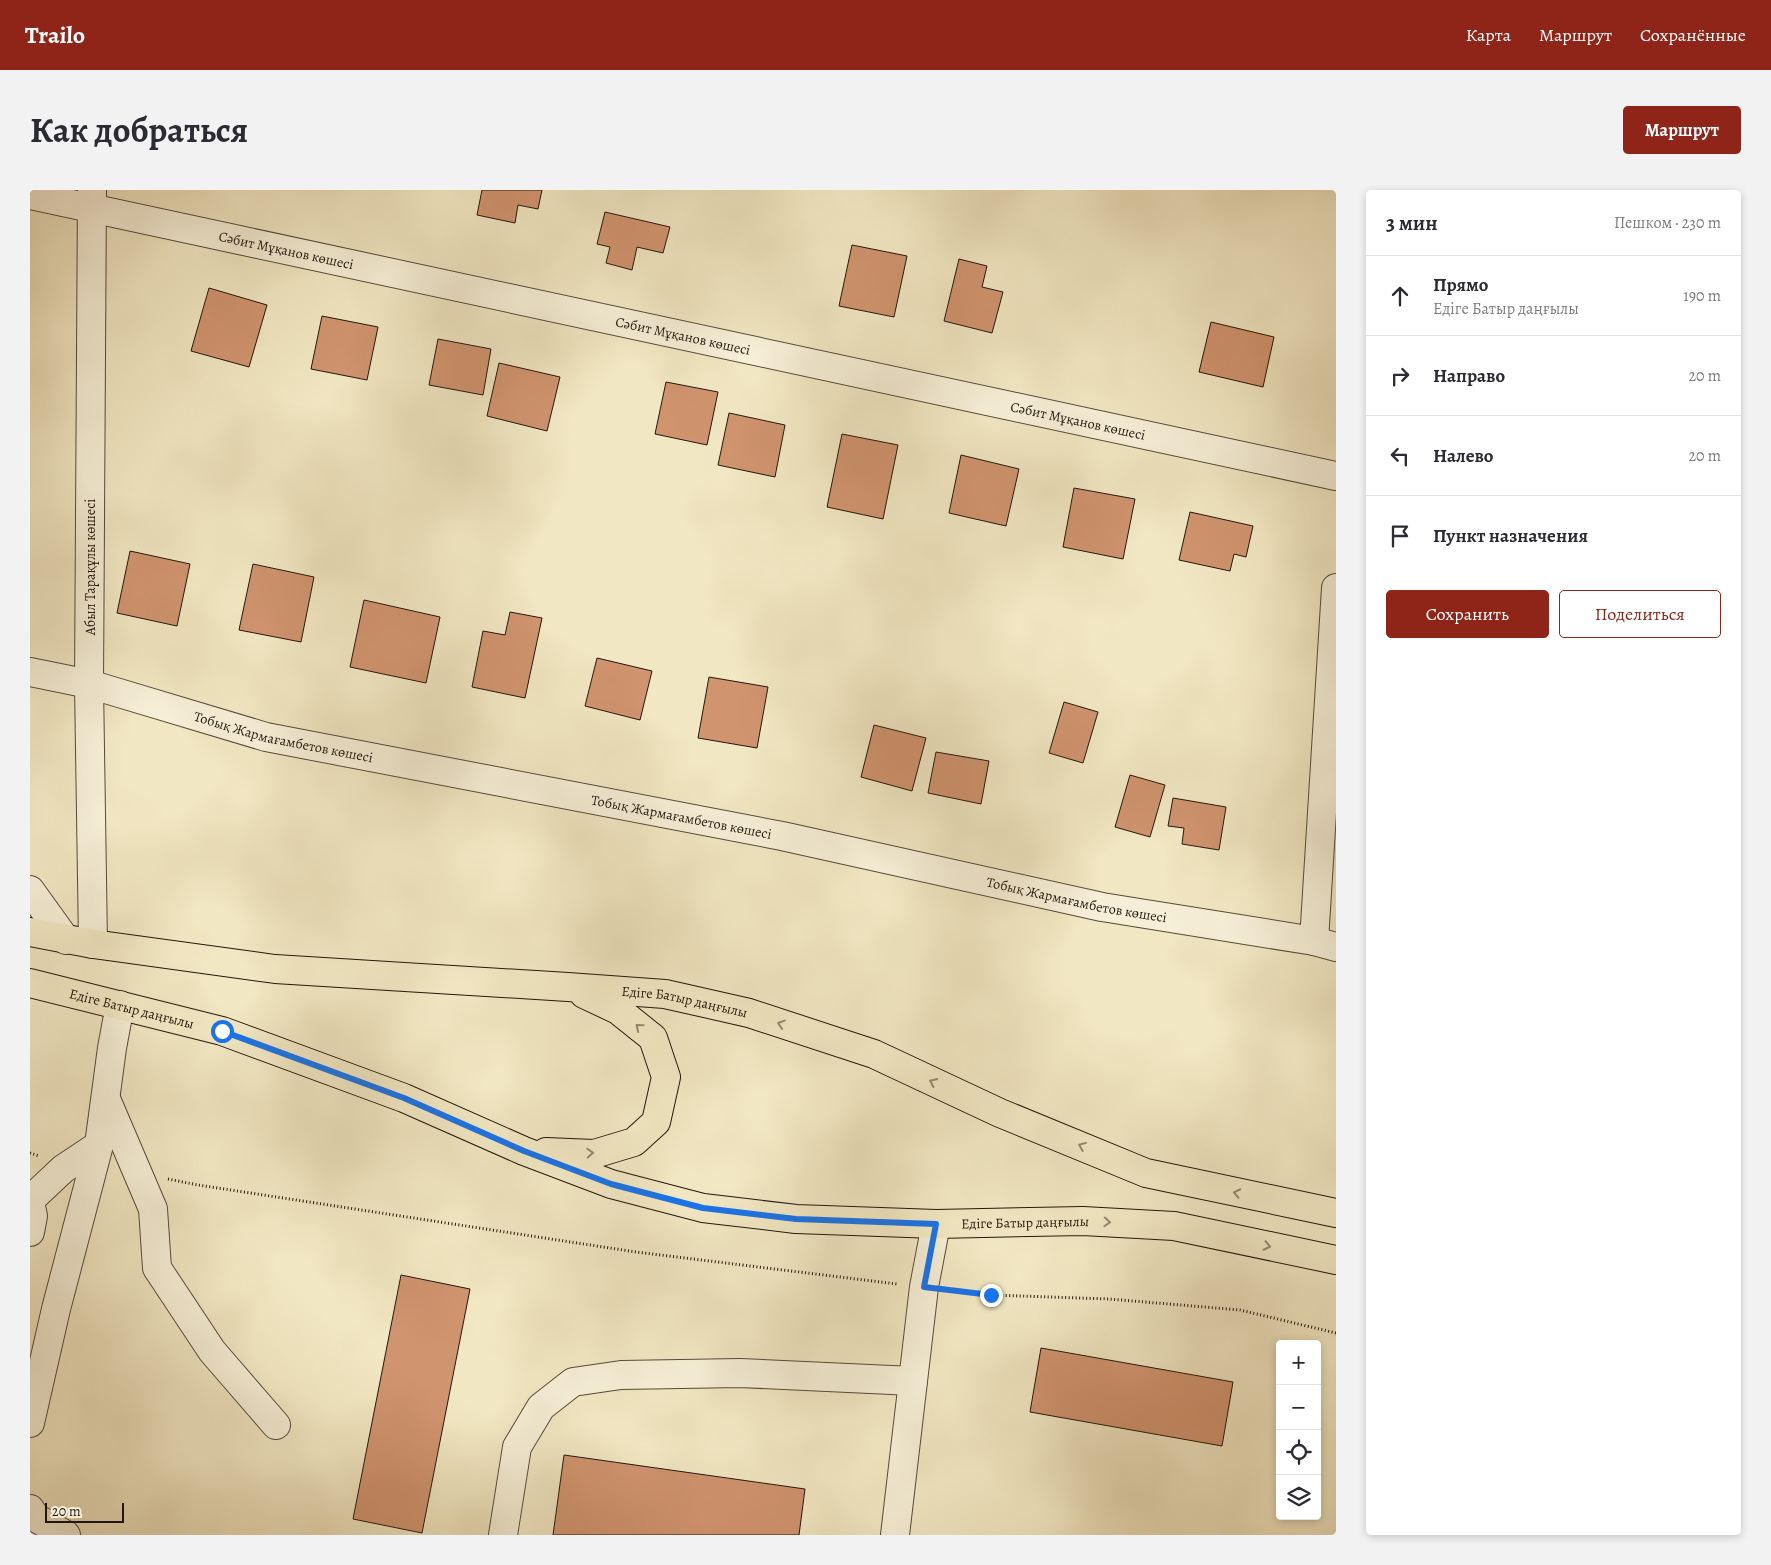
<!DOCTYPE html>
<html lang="ru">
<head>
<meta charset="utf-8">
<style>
  body { margin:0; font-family:Alegreya,serif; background:#f2f2f3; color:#2b2b33 }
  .controls { position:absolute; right:15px; bottom:15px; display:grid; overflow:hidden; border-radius:5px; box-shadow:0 2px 8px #0003 }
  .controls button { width:45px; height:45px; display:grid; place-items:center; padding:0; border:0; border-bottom:1px solid #e1e1e2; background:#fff; color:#2b2b33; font:25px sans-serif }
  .scale { position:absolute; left:15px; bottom:12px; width:79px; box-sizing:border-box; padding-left:5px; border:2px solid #22160e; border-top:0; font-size:14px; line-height:18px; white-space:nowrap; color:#22160e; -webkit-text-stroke:4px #f6efd7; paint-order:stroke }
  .stop { position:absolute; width:15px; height:15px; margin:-11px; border:4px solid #1a73e8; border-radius:50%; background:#fff }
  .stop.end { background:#1a73e8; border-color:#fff; box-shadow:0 1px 5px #0008 }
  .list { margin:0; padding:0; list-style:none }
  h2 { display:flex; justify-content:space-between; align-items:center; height:65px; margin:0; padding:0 20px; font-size:21px }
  h2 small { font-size:16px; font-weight:400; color:#7c7c81 }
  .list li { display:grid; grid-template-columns:32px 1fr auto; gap:15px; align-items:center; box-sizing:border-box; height:80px; padding:0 20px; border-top:1px solid #e1e1e2 }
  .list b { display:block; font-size:19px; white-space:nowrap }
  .list p { margin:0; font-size:16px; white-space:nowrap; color:#7c7c81 }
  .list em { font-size:16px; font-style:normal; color:#7c7c81 }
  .actions { display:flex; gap:10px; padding:15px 20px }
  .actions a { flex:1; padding:11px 0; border:1px solid #8f2418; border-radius:5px; text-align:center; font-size:18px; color:#8f2418 }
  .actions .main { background:#8f2418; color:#fff }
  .icon { flex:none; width:28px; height:28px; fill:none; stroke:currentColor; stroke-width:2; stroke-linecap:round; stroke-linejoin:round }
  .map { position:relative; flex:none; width:1306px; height:1345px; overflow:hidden; border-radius:5px }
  header { display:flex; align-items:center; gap:30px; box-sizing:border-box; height:70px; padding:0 25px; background:#8f2418; color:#fff }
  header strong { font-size:24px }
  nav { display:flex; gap:28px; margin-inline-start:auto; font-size:18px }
  .intro { display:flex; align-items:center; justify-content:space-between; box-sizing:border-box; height:120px; padding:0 30px }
  h1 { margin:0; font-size:35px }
  .button { padding:12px 22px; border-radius:5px; background:#8f2418; color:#fff; font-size:18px; font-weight:700 }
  main { display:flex; gap:30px; padding:0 30px }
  aside { flex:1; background:#fff; border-radius:5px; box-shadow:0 2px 8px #0003 }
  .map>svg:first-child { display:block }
  .building { fill:#d0946f; stroke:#22160e }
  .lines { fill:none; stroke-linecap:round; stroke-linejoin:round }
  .minor-casing { stroke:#564a3b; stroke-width:30 }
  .major-casing { stroke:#22160e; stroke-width:30 }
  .path { stroke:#22160e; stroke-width:3; stroke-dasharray:1 2.5; stroke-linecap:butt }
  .minor { stroke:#f6efd7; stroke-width:28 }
  .major { stroke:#f1e7c2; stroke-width:28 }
  .oneway { stroke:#948971 }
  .route { stroke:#1a73e8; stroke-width:6 }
  .labels { text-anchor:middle; stroke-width:4; stroke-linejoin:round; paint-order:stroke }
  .street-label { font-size:14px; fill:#22160e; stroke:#f6efd7 }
</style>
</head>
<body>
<header>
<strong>Trailo</strong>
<nav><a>Карта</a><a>Маршрут</a><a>Сохранённые</a></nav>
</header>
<div class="intro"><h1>Как добраться</h1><a class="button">Маршрут</a></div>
<main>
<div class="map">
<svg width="1306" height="1345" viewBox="0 0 1306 1345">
  <rect width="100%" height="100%" fill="#f1e7c2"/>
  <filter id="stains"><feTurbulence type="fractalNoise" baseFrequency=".004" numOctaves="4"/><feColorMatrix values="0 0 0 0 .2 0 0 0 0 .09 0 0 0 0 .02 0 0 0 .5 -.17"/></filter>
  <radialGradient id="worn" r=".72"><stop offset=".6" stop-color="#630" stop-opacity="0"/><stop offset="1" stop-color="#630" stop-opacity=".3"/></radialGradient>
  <!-- building -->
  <path class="building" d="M452,0H512L508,19L488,15L485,33L447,25Z
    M575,22L640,37L633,63L607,57L602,80L576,73L580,57L567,54Z
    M822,55L877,66L864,127L809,116Z
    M929,69L957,76L952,97L973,102L962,143L914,131Z
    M179,98L237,115L219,177L161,161Z
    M292,126L348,137L337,190L281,179Z
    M1181,132L1244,147L1233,197L1169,182Z
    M408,149L461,159L453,205L399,195Z
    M469,173L530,187L517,241L457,226Z
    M636,192L688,202L677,255L625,244Z
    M699,223L755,235L745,287L688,275Z
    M812,244L868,255L853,329L797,317Z
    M931,265L989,279L976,336L919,323Z
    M1044,298L1105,309L1093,369L1033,357Z
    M1160,322L1223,336L1216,367L1204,364L1200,381L1149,370Z
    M100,361L160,374L147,436L87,423Z
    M223,374L284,387L271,452L209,440Z
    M334,410L410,427L396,493L320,477Z
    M480,422L512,428L495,508L442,497L453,441L475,445Z
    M567,468L622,481L610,530L555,516Z
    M679,487L738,497L727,558L668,548Z
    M1034,512L1068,522L1053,573L1019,563Z
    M844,535L896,548L882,601L831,587Z
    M906,562L959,571L951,614L898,603Z
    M1100,585L1135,595L1120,647L1085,637Z
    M1143,608L1196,617L1189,660L1152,654L1154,638L1138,636Z
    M371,1085L440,1099L392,1343L323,1329Z
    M1011,1158L1203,1192L1192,1256L1000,1222Z
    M534,1265L775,1299L769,1345H523Z"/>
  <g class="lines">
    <!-- minor casing -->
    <g class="minor-casing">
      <g id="minor">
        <path d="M62,1L59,494L63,754"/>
        <path id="s1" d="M0,5L1306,286"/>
        <path id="s2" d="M0,482L59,494L236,547L752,646L1072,717L1284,751L1306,757"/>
        <path d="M0,700L36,750"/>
        <path d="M1284,751L1306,398"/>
        <path d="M76,909L123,1019L127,1078L182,1161L246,1235"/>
        <path d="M0,1010L33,979L69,955"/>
        <path d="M0,1012L3,1026L0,1042"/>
        <path d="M0,1233L26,1119L69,955L82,858L90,815"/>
        <path d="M0,1319L6,1328L36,1345"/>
        <path d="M473,1345L487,1257L511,1217L543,1192L591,1185L710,1183L883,1191"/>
        <path d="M865,1345L894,1097L906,1034"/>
      </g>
    </g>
    <!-- major casing -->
    <g class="major-casing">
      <g id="major">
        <path id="s3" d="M0,742L63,754L245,779L538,797L635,804L719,823L844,864L970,923L1116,983L1306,1023"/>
        <path id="s4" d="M0,793L192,841L374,908L494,961L581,994L673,1018L766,1029L906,1034L1053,1031L1144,1036L1306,1070"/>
        <path d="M516,962L564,964L604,952L626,932L636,887L623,848L588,820L554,804"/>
      </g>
    </g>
    <!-- path -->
    <path class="path" d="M0,963L9,966
      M138,989L168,995L606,1062L867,1094
      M920,1100L961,1105L1079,1109L1210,1120L1306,1143"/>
    <!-- minor -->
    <use href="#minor" class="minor"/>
    <!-- major -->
    <use href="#major" class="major"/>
  </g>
  <!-- one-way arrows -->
  <defs><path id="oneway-chevron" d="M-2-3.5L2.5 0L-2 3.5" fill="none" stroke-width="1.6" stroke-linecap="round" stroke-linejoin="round" transform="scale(1.25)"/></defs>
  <g class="oneway">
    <use href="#oneway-chevron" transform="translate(751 834) rotate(-162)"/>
    <use href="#oneway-chevron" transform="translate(609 837) rotate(-141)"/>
    <use href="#oneway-chevron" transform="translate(903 892) rotate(-155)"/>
    <use href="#oneway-chevron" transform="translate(1052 956) rotate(-158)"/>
    <use href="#oneway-chevron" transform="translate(560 963) rotate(-3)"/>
    <use href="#oneway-chevron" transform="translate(1207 1003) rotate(-168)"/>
    <use href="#oneway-chevron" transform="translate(1077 1032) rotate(3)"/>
    <use href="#oneway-chevron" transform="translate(1237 1056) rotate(12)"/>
  </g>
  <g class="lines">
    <!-- route -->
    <path class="route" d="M192,841L374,908L494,961L581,994L673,1018L766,1029L906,1034L894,1097L961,1105"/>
  </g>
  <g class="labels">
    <!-- street labels -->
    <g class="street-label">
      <text dy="5" stroke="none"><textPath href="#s1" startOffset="262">Сәбит Мұқанов көшесі</textPath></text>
      <text dy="5" stroke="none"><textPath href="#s1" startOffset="668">Сәбит Мұқанов көшесі</textPath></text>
      <text dy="5" stroke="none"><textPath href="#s1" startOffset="1072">Сәбит Мұқанов көшесі</textPath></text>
      <text transform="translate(60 377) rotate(-90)" y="5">Абыл Тарақұлы көшесі</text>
      <text dy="5" stroke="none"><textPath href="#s2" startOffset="262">Тобық Жармағамбетов көшесі</textPath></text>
      <text dy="5" stroke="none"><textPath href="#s2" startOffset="668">Тобық Жармағамбетов көшесі</textPath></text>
      <text dy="5" stroke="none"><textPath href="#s2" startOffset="1072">Тобық Жармағамбетов көшесі</textPath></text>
      <text dy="5" stroke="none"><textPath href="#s3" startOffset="659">Едіге Батыр даңғылы</textPath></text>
      <text dy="5" stroke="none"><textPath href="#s4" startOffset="105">Едіге Батыр даңғылы</textPath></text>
      <text dy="5" stroke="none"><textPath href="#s4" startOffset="1034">Едіге Батыр даңғылы</textPath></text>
    </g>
  </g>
  <rect width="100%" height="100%" filter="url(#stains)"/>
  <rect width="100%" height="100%" fill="url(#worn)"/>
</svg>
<div class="controls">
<button>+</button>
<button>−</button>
<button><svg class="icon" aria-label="locate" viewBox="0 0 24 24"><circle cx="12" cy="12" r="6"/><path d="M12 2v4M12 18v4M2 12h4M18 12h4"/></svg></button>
<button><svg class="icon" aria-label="layers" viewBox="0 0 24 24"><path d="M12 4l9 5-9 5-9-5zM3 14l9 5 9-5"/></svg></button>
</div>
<div class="scale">20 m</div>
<div class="stop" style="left:192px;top:841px"></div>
<div class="stop end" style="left:961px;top:1105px"></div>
</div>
<aside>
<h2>3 мин<small>Пешком · 230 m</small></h2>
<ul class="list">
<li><svg class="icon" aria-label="ahead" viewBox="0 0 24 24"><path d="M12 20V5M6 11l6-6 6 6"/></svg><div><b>Прямо</b><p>Едіге Батыр даңғылы</p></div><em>190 m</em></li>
<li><svg class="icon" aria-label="right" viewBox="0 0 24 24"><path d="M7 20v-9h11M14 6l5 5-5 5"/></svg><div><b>Направо</b></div><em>20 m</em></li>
<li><svg class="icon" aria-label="left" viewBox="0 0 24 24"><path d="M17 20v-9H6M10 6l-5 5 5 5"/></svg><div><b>Налево</b></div><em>20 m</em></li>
<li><svg class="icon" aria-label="arrive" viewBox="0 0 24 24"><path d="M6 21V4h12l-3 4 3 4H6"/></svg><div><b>Пункт назначения</b></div></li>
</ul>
<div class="actions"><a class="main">Сохранить</a><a>Поделиться</a></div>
</aside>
</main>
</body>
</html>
